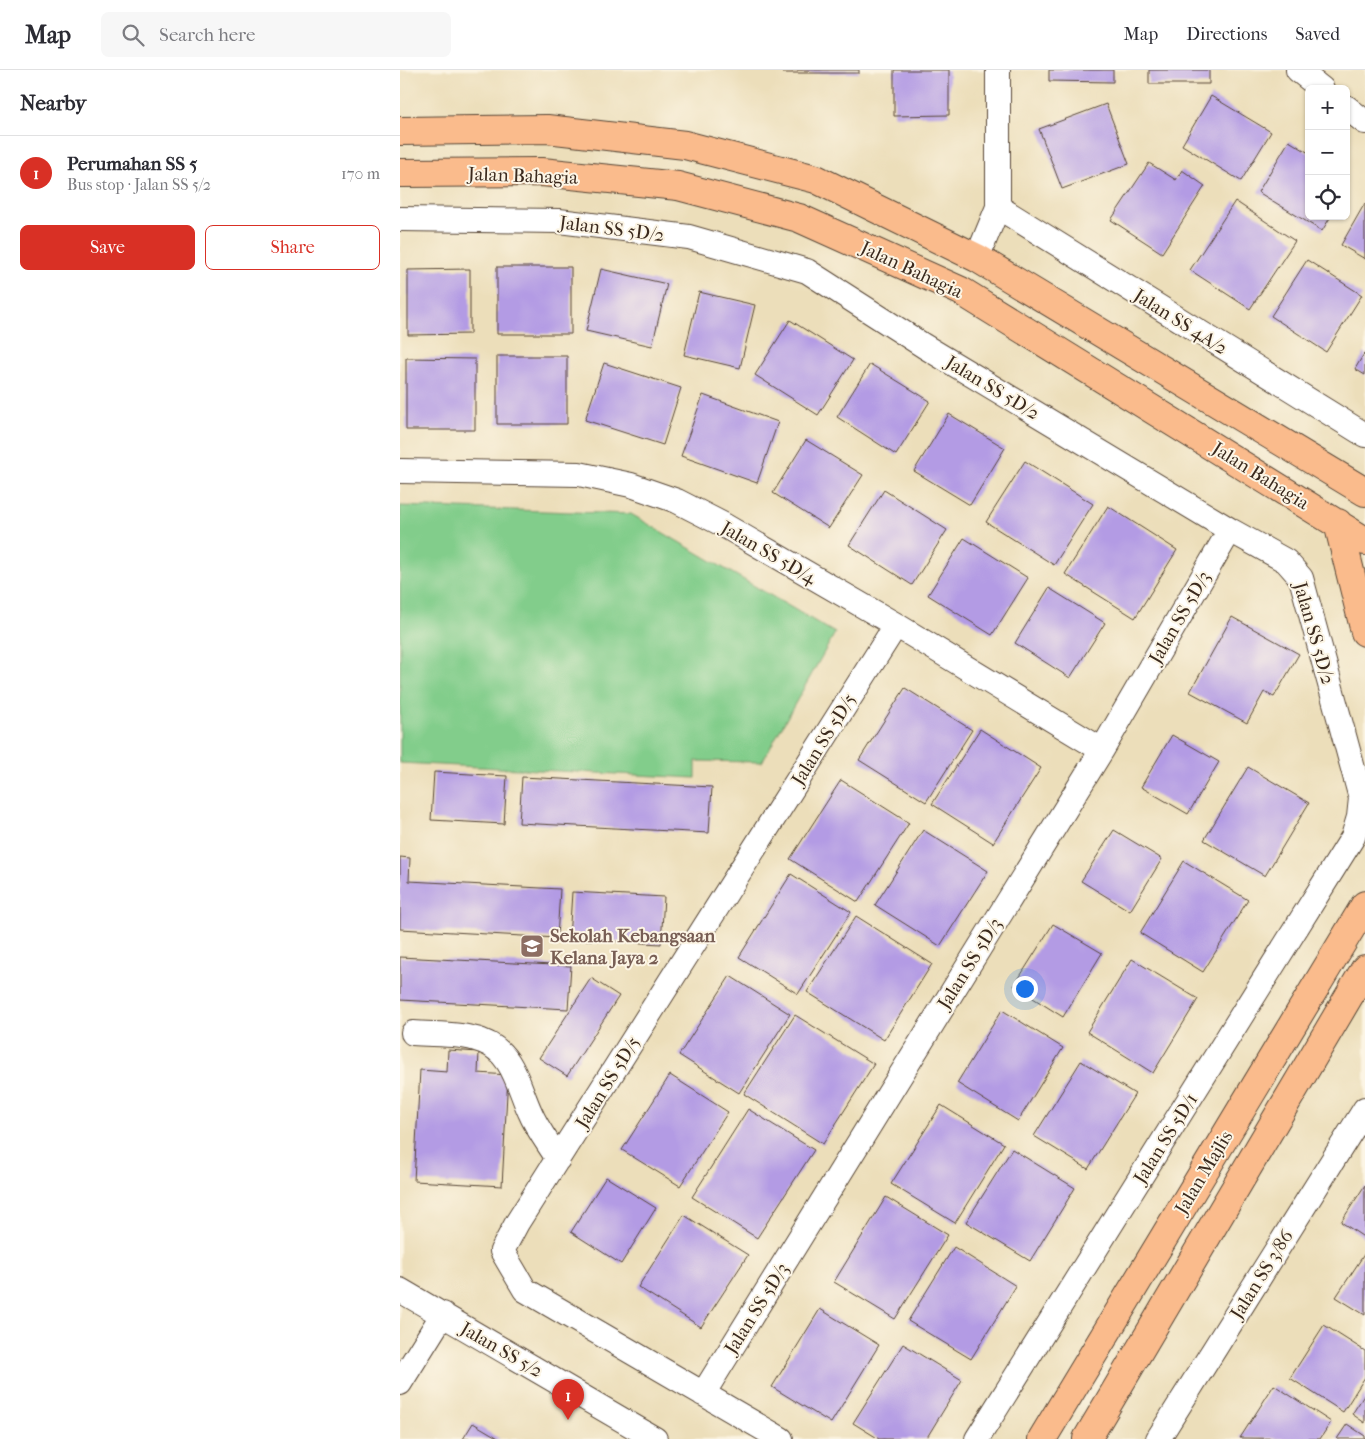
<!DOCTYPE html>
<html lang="en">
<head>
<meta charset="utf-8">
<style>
  body { margin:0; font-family:"IM FELL French Canon",serif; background:#f7f7f7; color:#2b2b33 }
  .controls { position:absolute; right:15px; top:15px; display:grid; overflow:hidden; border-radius:8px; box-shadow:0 1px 4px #0004 }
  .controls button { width:45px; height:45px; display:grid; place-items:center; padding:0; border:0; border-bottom:1px solid #e1e1e2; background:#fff; color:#2b2b33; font:25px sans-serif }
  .you { position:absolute; left:624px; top:918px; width:18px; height:18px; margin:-12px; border:4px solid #fff; border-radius:50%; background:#1a73e8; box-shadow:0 0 0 8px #1a73e833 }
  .badge { display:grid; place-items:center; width:32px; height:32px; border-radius:50%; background:#d93025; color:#fff; font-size:16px; font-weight:700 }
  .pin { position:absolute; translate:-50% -41px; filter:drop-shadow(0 1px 2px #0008) }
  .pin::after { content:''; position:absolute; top:26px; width:18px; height:15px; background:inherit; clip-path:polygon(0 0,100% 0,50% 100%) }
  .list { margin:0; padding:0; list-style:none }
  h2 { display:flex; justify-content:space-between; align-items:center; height:65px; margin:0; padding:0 20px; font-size:21px }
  h2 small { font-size:16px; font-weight:400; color:#7c7c81 }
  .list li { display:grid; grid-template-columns:32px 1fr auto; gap:15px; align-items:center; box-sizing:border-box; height:75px; padding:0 20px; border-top:1px solid #e1e1e2 }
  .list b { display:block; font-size:19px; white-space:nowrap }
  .list p { margin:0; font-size:16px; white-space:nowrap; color:#7c7c81 }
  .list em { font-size:16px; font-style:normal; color:#7c7c81 }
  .actions { display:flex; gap:10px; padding:15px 20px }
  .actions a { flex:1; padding:11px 0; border:1px solid #d93025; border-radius:8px; text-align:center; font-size:18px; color:#d93025 }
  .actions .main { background:#d93025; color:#fff }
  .icon { flex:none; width:28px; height:28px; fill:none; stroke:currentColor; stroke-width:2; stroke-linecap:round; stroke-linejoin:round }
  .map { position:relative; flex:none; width:965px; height:1369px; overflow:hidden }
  header { display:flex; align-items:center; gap:30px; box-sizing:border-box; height:70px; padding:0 25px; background:#fff; border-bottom:1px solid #e1e1e2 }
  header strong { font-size:24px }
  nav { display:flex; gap:28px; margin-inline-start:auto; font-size:18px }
  .search { width:350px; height:45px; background:#f7f7f7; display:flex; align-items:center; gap:12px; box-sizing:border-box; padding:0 18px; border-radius:8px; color:#7c7c81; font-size:19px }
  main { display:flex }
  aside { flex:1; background:#fff }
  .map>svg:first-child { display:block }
  .green { fill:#82cd8b; stroke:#5e7c54 }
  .building { fill:#b39be4 }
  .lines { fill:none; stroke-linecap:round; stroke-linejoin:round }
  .minor-casing { stroke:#564535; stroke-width:26 }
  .major-casing { stroke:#564535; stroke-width:30 }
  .minor { stroke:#fff; stroke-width:24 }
  .major { stroke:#fabb8c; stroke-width:28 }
  .labels { text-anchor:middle; stroke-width:4; stroke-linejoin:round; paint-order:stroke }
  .street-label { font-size:19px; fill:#3b2a1e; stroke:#fcf5e5 }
  .education-label { font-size:19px; font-weight:bold; fill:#785e54; stroke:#fcf5e5; text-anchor:start }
</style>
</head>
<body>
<header>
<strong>Map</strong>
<div class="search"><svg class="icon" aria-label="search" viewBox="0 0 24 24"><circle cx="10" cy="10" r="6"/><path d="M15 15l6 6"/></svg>Search here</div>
<nav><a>Map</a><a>Directions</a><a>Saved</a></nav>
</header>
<main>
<aside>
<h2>Nearby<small></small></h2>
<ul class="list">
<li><span class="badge">1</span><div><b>Perumahan SS 5</b><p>Bus stop · Jalan SS 5/2</p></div><em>170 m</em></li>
</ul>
<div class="actions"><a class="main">Save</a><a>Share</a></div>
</aside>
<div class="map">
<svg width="965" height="1369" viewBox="0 0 965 1369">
  <rect width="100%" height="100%" fill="#fcf5e5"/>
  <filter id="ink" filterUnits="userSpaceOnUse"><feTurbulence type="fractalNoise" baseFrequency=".02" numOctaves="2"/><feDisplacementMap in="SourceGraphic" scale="10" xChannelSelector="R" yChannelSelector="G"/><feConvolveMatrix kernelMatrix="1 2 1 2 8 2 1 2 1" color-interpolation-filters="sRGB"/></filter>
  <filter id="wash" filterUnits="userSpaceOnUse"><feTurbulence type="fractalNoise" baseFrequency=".0096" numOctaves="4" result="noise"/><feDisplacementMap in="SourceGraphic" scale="20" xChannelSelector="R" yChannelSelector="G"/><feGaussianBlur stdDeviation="1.12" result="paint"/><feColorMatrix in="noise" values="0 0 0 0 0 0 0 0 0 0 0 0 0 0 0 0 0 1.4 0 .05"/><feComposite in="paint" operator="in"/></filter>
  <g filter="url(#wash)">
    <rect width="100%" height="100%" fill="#ecdeba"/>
    <!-- green -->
    <path class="green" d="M0,436L231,444L435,563L362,692L296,691V708L0,693Z"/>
    <g id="blocks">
      <!-- building -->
      <path class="building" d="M383,0H459V3H383Z
        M494,0H549V45L494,46Z
        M649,0H713V12L649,11Z
        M749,0H809V14H749Z
        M811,26L871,62L841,111L782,75Z
        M706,34L729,94L662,119L639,59Z
        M889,71L909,83V146H931L922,161L858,122Z
        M749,93L776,110L782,100L805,116L762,183L711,150Z
        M835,131L895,171L850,239L790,200Z
        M965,133V189L941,175Z
        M907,190L962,225L926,282L871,246Z
        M97,197H171V264H97Z
        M70,199V264L8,265V200Z
        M201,199L267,214L252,276L186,261Z
        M299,222L355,235L340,298L284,285Z
        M390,250L453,290L418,345L355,305Z
        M965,282V305L955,299Z
        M97,286H167V354H97Z
        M6,288L75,289V360H6Z
        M204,293L281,318L263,375L185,350Z
        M470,294L530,331L496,385L437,347Z
        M303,325L378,352L357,413L281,386Z
        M549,344L605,378L570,435L514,401Z
        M406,370L463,405L429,458L373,423Z
        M625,391L693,434L654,495L586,452Z
        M484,420L547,460L512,515L449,475Z
        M708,436L777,480L735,548L665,504Z
        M564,468L628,508L592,565L528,525Z
        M649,518L705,553L670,608L615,573Z
        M832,547L899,584L874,627L864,622L847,653L790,622Z
        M505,618L572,660L526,732L459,690Z
        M580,659L641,698L593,773L532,734Z
        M772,665L819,692L788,744L741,717Z
        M848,697L909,733L865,806L804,770Z
        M34,702L107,706L104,754L31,750Z
        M122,707L312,717L309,763L119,753Z
        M441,710L509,753L458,832L390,789Z
        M523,760L588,801L540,876L475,835Z
        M714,760L762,789L730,841L681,811Z
        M0,787L10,788L9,811L160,819L157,868L0,859Z
        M784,791L848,830L803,902L740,863Z
        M391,804L451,842L398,924L339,887Z
        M172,822L264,827L261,874L169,869Z
        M456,846L532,894L484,970L407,922Z
        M653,854L702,883L663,947L614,916Z
        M0,887L171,896L168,939L0,930Z
        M732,889L798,929L753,1003L687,962Z
        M330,906L390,944L339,1023L279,985Z
        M191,908L219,926L167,1006L139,988Z
        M602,940L663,978L618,1051L557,1013Z
        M395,945L474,994L423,1074L344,1024Z
        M48,980L79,982L78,1003L108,1005L102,1116L14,1111L20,1000L47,1002Z
        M681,991L735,1024L688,1099L634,1066Z
        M270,1005L328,1042L280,1116L222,1080Z
        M541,1035L604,1074L555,1153L491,1114Z
        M348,1039L414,1080L357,1168L292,1127Z
        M612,1079L675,1118L630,1191L566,1152Z
        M206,1107L256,1138L221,1194L171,1162Z
        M965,1115V1168L941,1152Z
        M486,1127L548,1165L495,1249L434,1212Z
        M284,1145L348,1185L301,1257L238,1217Z
        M554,1177L616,1216L571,1289L508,1251Z
        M965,1183V1245L936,1227Z
        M420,1239L479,1275L431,1353L372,1317Z
        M924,1255L965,1281V1307L943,1342L890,1308Z
        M503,1274L562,1310L526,1369H479L453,1353Z
        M874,1315L931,1352L920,1369L840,1368Z
        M965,1324V1353L952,1344Z
        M73,1353L100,1369H63Z
        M947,1354L965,1366V1369H937Z"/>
    </g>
  </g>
  <g filter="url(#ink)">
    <use href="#blocks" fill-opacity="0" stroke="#564535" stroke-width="1"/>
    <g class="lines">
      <!-- minor casing -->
      <g class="minor-casing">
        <path id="minor" d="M898,0L922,19
          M946,37L965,52
          M598,137L965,365
          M0,149L159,151L289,167L407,201L524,276L830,460L886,491L901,508L961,728L959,747L953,767L577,1369
          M577,188L598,137V0
          M0,401L179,404L231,415L277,431L320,453L496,555L702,680
          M13,963C35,965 61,963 82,971C113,982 118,1016 130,1042C137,1059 149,1074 158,1089
          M0,1220L255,1369
          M0,1313L43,1244
          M303,1324L702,680L830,460
          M381,1369L125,1220L102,1181L117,1153L496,555
          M758,1369L965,1039"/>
      </g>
      <!-- major casing -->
      <g class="major-casing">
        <path id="major" d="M0,61L147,59L285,75L416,109L577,188L965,422
          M0,103L142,102L278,116L399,148L561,221L965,471
          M938,453L965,562
          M642,1369L965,835
          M687,1369L965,899"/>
      </g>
      <!-- minor -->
      <use href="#minor" class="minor"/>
      <!-- major -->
      <use href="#major" class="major"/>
    </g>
  </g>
  <!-- icons -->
  <defs>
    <g id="school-square" transform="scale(1.25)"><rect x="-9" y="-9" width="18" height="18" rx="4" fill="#8d6e63" stroke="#fcf5e5"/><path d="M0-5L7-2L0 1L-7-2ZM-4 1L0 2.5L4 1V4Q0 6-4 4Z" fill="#fff"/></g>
  </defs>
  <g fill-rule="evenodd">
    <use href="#school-square" x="132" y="876"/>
  </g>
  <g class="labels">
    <!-- street labels -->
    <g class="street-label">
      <text transform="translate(123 105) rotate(2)" y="7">Jalan Bahagia</text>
      <text transform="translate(212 158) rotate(7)" y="7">Jalan SS 5D/2</text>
      <text transform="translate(512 199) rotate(25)" y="7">Jalan Bahagia</text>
      <text transform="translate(781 251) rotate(32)" y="7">Jalan SS 4A/2</text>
      <text transform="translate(593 317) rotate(31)" y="7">Jalan SS 5D/2</text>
      <text transform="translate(861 405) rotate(32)" y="7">Jalan Bahagia</text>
      <text transform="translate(369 482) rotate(30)" y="7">Jalan SS 5D/4</text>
      <text transform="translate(779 547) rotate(-60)" y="7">Jalan SS 5D/3</text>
      <text transform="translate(915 563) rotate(74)" y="7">Jalan SS 5D/2</text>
      <text transform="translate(423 669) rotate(-58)" y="7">Jalan SS 5D/5</text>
      <text transform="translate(569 893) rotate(-58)" y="7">Jalan SS 5D/3</text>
      <text transform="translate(207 1012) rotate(-58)" y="7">Jalan SS 5D/5</text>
      <text transform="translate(765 1068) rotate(-58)" y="7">Jalan SS 5D/1</text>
      <text transform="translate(803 1102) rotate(-59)" y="7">Jalan Majlis</text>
      <text transform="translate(861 1204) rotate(-58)" y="7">Jalan SS 3/86</text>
      <text transform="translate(356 1238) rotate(-58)" y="7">Jalan SS 5D/3</text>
      <text transform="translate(102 1279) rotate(30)" y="7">Jalan SS 5/2</text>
    </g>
    <!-- education labels -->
    <g class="education-label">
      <text x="150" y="872">Sekolah Kebangsaan<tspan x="150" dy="22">Kelana Jaya 2</tspan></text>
    </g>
  </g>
</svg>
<div class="controls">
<button>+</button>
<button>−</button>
<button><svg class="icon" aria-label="locate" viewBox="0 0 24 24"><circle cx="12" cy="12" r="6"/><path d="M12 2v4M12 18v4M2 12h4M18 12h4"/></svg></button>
</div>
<div class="you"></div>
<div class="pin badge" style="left:168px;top:1350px">1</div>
</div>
</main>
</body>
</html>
